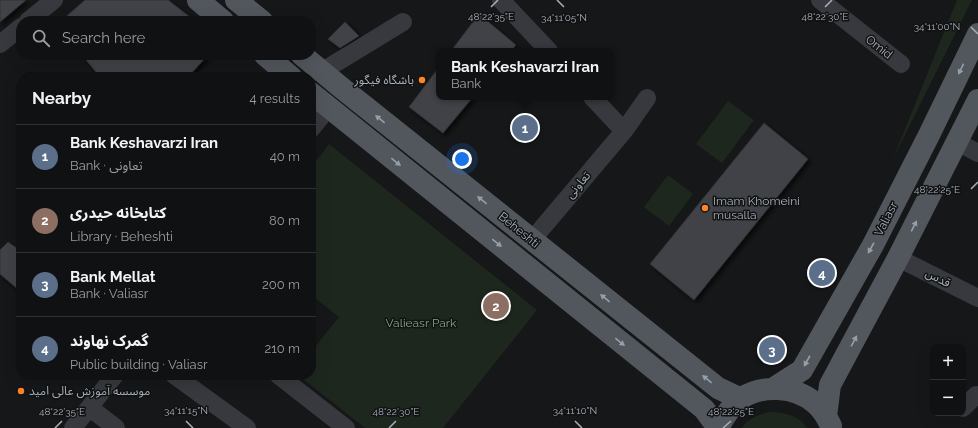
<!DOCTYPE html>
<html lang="en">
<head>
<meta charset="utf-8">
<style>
  body { margin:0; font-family:Raleway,"Noto Sans Arabic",sans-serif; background:#191a1b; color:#f1f3f6 }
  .controls { position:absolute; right:12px; bottom:12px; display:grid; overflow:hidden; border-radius:8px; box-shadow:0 4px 16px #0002 }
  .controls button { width:36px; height:36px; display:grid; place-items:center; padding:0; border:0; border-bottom:1px solid #303132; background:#101112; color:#f1f3f6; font:20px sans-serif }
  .you { position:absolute; left:462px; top:159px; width:14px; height:14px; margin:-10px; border:3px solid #fff; border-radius:50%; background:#1a73e8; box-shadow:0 0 0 6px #1a73e833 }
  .badge { display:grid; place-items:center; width:26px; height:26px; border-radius:50%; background:#0f766e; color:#fff; font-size:13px; font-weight:700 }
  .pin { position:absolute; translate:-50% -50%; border:2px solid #fff; box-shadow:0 1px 4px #0006 }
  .popup { position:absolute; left:436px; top:48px; width:178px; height:52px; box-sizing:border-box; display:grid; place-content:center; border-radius:8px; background:#101112; filter:drop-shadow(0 1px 3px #0005); font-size:13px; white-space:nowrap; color:#9c9d9f }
  .popup b { font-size:15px; color:#f1f3f6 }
  .popup::after { content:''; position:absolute; left:50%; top:100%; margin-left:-8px; border:8px solid transparent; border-top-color:#101112 }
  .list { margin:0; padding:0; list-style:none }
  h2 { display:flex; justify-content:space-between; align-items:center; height:52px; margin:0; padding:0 16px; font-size:17px }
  h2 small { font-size:13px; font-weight:400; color:#9c9d9f }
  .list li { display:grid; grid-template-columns:26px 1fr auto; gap:12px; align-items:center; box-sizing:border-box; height:64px; padding:0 16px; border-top:1px solid #303132 }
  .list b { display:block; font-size:15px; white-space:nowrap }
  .list p { margin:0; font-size:13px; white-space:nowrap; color:#9c9d9f }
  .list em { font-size:13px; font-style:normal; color:#9c9d9f }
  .icon { flex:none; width:22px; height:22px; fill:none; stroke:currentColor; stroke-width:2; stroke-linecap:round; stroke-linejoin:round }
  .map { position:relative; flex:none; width:978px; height:428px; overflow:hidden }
  .search { position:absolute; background:#101112; box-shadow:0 4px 16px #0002; left:16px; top:16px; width:300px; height:44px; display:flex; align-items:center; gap:10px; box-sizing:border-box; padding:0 14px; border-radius:16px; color:#9c9d9f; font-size:15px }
  .panel { position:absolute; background:#101112; box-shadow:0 4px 16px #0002; left:16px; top:72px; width:300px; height:308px; border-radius:16px }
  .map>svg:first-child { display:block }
  .green { fill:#1e271e }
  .building { fill:#404246; stroke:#303134; filter:url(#shadow) }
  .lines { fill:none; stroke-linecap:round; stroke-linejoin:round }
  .minor { stroke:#37393e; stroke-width:18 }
  .major { stroke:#52575d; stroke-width:22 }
  .oneway { fill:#969fa7 }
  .ticks { fill:none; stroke:#a7b1ba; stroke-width:1.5 }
  .poi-dot { fill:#ff8327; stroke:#111213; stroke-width:1.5 }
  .labels { text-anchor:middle; stroke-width:3; stroke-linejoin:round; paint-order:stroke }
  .street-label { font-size:12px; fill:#a7b1ba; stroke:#111213 }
  .poi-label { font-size:12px; fill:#a7b1ba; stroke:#111213; text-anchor:start }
  .park-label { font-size:12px; fill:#84a67c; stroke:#111213 }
  .ticks-label { font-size:10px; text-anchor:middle; fill:#a7b1ba; stroke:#111213; stroke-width:3; stroke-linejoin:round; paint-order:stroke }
</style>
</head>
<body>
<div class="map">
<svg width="978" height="428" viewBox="0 0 978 428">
  <defs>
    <filter id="shadow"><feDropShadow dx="3" dy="3" stdDeviation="2" flood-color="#0009"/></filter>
  </defs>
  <rect width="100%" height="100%" fill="#161718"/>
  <!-- green -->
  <path class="green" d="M957,0H972L893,159Z
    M728,101L754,120L722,163L696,144Z
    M329,144L537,310L443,428H365L298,375H311V352L339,317L311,295V168Z
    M668,175L693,194L669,226L644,207Z
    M769,412C783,412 799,415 807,428H742C748,418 758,415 769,412Z"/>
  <!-- building -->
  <path class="building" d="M0,0H26L0,22Z
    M85,0H168L195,21H61Z
    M479,14L516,45L511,51H451Z
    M345,22L359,36L340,48L328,39Z
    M82,55H208L188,77H100Z
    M439,67V97H473L443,133L409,107Z
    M764,123L808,159L694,300L650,264Z
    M8,242L21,251V292L0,274V250Z"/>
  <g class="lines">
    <!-- minor -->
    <path class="minor" d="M501,0L549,51
      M820,0L901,64
      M28,21L54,0
      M0,44L21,27
      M321,72L403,22
      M592,97L624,131
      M311,129L328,108
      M957,142L978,153
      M532,240L624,131L647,98
      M898,258L978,298
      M174,375L247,428
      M278,375L346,428
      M90,408L116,428
      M963,408L976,395L978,397
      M73,428L115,375"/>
    <!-- major -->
    <path class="major" d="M198,0L223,21
      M236,0L262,21
      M265,55L291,77
      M302,55L343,89L718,388L741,399
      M311,93L704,409L718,428
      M774,388L802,370L873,245L929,135L978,34
      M826,416L830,385L898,258L978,100
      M718,428C724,417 730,407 740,399C762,384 795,386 815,403C822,409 827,417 831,426"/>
  </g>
  <!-- one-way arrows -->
  <defs><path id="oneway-solid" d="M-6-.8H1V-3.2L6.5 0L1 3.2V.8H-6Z"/></defs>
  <g class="oneway">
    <use href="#oneway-solid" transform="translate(961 69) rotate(116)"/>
    <use href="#oneway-solid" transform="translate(380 119) rotate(-141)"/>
    <use href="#oneway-solid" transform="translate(396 162) rotate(39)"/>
    <use href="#oneway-solid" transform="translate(482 200) rotate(-141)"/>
    <use href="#oneway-solid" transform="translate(914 226) rotate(-63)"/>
    <use href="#oneway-solid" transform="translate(497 243) rotate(39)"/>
    <use href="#oneway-solid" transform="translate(871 248) rotate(119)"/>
    <use href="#oneway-solid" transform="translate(605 298) rotate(-141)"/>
    <use href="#oneway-solid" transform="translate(854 341) rotate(-62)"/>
    <use href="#oneway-solid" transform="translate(620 342) rotate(39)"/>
    <use href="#oneway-solid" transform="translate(807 361) rotate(119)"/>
    <use href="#oneway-solid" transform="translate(707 379) rotate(-141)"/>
  </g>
  <!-- ticks -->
  <path class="ticks" d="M557,0L564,7M491,7L498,0M825,7L832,0M971,27L978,34M971,189L978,182M186,421L193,428M575,421L582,428M55,428L62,421M389,428L396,421M723,428L731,421"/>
  <!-- markers -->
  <g class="poi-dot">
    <circle cx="422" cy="80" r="4"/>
    <circle cx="705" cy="208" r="4"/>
    <circle cx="21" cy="391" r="4"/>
  </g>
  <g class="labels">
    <!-- street labels -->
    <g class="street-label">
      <text transform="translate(879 47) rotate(38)" y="4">Omid</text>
      <text transform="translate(578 185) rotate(-50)" y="4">تعاونی</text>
      <text transform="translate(886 219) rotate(-63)" y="4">Valiasr</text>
      <text transform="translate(519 230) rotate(39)" y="4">Beheshti</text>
      <text transform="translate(938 278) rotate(27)" y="4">قدس</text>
    </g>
    <!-- poi labels -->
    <g class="poi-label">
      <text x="414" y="84" text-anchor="end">باشگاه فیگور</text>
      <text x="713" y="205">Imam Khomeini<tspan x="713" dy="14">musalla</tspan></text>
      <text x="29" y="395">موسسه آموزش عالی امید</text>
    </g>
    <!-- park labels -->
    <g class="park-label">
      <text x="421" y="327">Valieasr Park</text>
    </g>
  </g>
  <g class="ticks-label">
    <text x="491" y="20">48°22'35"E</text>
    <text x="825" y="20">48°22'30"E</text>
    <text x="564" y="21">34°11'05"N</text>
    <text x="937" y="30">34°11'00"N</text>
    <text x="937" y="193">48°22'25"E</text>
    <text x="186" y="414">34°11'15"N</text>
    <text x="575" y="414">34°11'10"N</text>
    <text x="62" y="415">48°22'35"E</text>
    <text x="396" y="415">48°22'30"E</text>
    <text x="731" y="415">48°22'25"E</text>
  </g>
</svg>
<div class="controls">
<button>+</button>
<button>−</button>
</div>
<div class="you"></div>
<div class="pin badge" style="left:525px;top:128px;background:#5c6f8a">1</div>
<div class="popup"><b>Bank Keshavarzi Iran</b>Bank</div>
<div class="pin badge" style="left:496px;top:306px;background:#8d6e63">2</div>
<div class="pin badge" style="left:772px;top:350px;background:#5c6f8a">3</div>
<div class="pin badge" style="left:822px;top:273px;background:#5c6f8a">4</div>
<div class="search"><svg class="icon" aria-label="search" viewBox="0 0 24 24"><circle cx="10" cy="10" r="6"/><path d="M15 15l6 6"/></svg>Search here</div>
<section class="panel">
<h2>Nearby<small>4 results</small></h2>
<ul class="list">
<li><span class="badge" style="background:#5c6f8a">1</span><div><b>Bank Keshavarzi Iran</b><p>Bank · تعاونی</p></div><em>40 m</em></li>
<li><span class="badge" style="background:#8d6e63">2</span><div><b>کتابخانه حیدری</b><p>Library · Beheshti</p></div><em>80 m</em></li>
<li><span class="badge" style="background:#5c6f8a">3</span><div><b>Bank Mellat</b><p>Bank · Valiasr</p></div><em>200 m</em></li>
<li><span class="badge" style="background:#5c6f8a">4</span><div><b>گمرک نهاوند</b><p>Public building · Valiasr</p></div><em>210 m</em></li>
</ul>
</section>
</div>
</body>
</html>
